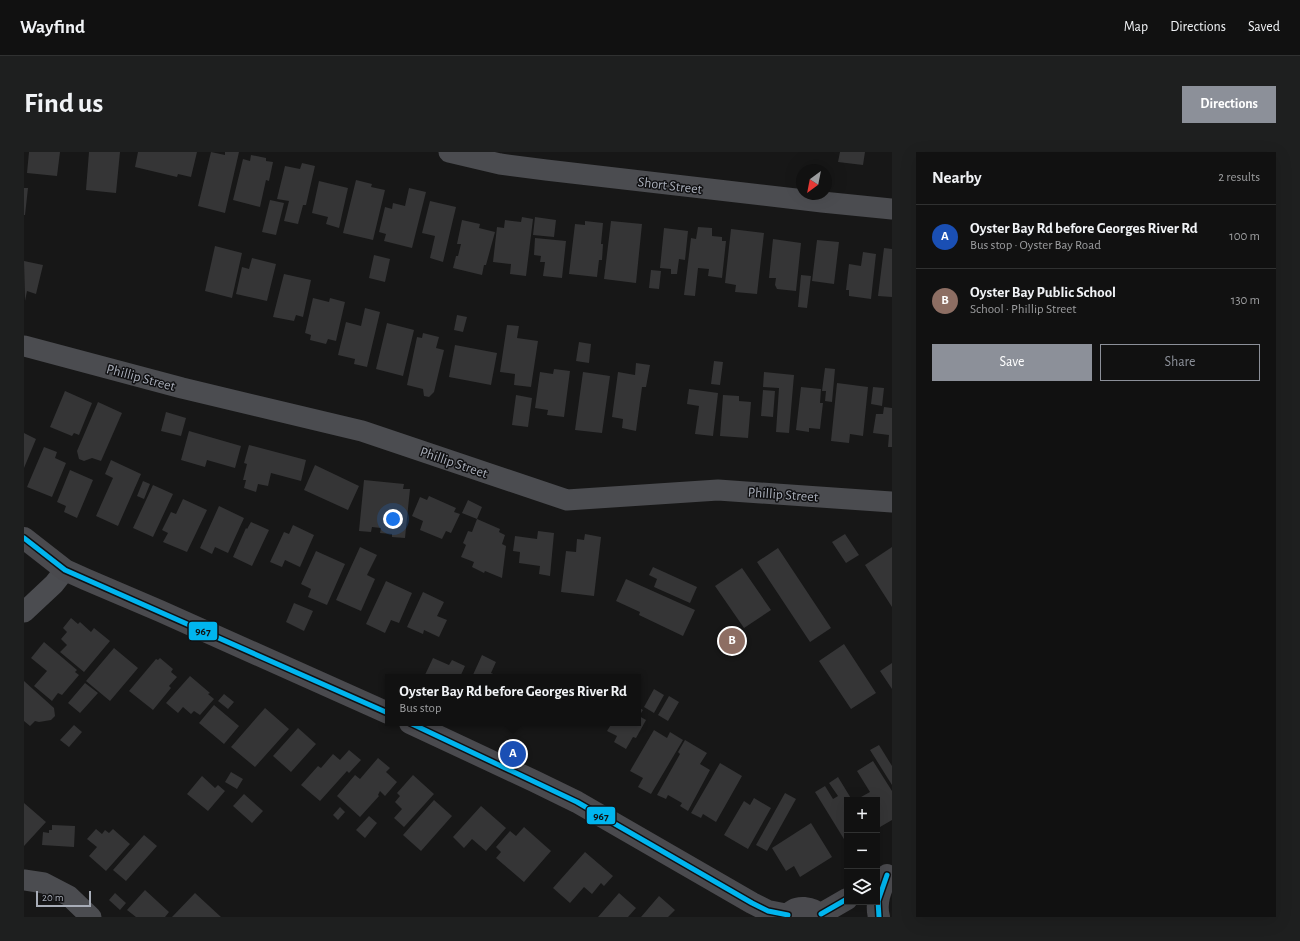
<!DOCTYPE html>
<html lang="en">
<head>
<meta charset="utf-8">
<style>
  body { margin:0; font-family:"Alegreya Sans",sans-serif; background:#1e1f1f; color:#f1f3f6 }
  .controls { position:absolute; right:12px; bottom:12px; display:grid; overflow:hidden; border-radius:0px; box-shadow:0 4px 16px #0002 }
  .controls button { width:36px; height:36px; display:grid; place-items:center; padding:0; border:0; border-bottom:1px solid #303131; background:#111; color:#f1f3f6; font:20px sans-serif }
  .compass { position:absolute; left:772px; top:12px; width:36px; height:36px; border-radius:50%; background:#111; box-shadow:0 4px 16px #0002; rotate:212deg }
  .scale { position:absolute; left:12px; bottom:10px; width:55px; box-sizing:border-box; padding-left:4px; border:2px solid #a8adb8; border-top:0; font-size:11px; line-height:14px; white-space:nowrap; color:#a8adb8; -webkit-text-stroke:3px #111113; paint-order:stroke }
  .you { position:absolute; left:369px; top:367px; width:14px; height:14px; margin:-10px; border:3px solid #fff; border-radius:50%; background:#1a73e8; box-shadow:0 0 0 6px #1a73e833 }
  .badge { display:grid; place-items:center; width:26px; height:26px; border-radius:50%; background:#8c9099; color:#fff; font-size:13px; font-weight:700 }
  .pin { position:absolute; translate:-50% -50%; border:2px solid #fff; box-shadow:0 1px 4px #0006 }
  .popup { position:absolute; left:361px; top:522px; width:256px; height:52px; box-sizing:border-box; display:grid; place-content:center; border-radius:0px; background:#111; filter:drop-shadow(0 1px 3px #0005); font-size:13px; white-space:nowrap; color:#9c9d9f }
  .popup b { font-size:15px; color:#f1f3f6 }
  .popup::after { content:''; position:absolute; left:50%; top:100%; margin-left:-8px; border:8px solid transparent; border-top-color:#111 }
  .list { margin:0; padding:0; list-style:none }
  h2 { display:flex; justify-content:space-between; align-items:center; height:52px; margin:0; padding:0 16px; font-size:17px }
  h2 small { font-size:13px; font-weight:400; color:#9c9d9f }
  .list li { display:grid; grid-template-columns:26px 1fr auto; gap:12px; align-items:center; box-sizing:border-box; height:64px; padding:0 16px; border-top:1px solid #303131 }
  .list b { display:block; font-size:15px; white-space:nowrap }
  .list p { margin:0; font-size:13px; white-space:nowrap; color:#9c9d9f }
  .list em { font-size:13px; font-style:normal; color:#9c9d9f }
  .actions { display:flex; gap:8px; padding:12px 16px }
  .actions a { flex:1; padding:9px 0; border:1px solid #8c9099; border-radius:0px; text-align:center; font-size:14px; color:#8c9099 }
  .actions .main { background:#8c9099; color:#fff }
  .icon { flex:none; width:22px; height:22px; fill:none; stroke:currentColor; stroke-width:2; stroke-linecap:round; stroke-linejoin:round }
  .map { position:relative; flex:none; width:868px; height:765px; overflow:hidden; border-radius:0px }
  header { display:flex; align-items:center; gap:24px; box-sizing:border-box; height:56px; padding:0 20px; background:#111; border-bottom:1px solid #303131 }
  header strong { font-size:19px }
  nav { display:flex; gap:22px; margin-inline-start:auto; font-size:14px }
  .intro { display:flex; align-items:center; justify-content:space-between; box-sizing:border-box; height:96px; padding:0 24px }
  h1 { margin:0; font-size:28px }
  .button { padding:10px 18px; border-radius:0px; background:#8c9099; color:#fff; font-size:14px; font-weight:700 }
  main { display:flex; gap:24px; padding:0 24px }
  aside { flex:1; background:#111; border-radius:0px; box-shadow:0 4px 16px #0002 }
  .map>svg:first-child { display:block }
  .building { fill:#353536 }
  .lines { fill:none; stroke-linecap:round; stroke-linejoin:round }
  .street { stroke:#4b4c50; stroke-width:21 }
  .secondary { stroke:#4a4a4e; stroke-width:22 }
  .bus-1-casing { stroke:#111113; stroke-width:8 }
  .bus-1 { stroke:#00b5ef; stroke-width:5 }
  .labels { text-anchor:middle; stroke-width:3; stroke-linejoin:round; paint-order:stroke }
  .street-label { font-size:14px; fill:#a8adb8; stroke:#111113 }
  .line-badge { stroke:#111113; stroke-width:1.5 }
  .pale-badge-label { font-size:11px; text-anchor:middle; font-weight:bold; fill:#111 }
</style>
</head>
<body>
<header>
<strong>Wayfind</strong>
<nav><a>Map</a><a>Directions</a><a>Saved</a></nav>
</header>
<div class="intro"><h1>Find us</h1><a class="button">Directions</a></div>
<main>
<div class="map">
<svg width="868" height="765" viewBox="0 0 868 765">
  <rect width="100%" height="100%" fill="#171717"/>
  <!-- building -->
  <path class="building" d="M5,0H36L33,24L3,21Z
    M65,0H96L92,41L62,38Z
    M114,0H173L167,25L154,22L153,25L111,15Z
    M187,0L201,3V0H215L201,61L174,54Z
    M816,0H841L839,13L814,10Z
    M227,3L242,6V9L249,10L245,29L242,28L236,55L209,48L219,7L226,9Z
    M278,11L291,14L282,53H279L274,72L260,69L265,49L253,47L261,14L276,17Z
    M332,28L348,32L347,35L361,38L349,88L319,81Z
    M295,29L324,36L315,76L302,72L304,65L288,61Z
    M0,36H4L1,63H0Z
    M385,36L402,40L388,96L360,89L362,82L355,80L361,55L368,57L369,51L381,54Z
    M246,48L260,51L252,83L238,80Z
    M406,49L432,55L419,110L406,106L411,84L398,81Z
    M498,65L509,67L502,124L486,122L487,112L469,110L473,75L480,76L481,68L497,70Z
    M511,65L532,68L530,85L509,83Z
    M438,68L456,72L455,76L471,80L462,113H460L458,123L429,116L432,104H434L437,92H433Z
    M561,69L579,71L577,92H579L578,108H575L573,125L545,122L551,72L561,73Z
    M587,69L618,72L612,131L580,127Z
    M674,75L688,76V84L698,85V89H702L698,126L684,124L685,117L674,116L671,144L660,143L667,86L672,87Z
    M640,76L664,79L661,108L655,107L653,122H647V117L636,116Z
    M707,77L740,81L733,142L711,140L712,133L701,131Z
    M511,86L542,89L538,126L519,124L521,110H516L517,104L510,103Z
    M749,87L777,91L772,139L753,137L751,133L752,126H745Z
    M793,88L815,90L810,132L788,129Z
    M191,94L218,101L208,146L181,139Z
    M860,96L868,97V145L854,144Z
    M839,100L852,102L847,147L825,144V138H822L825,112L837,114Z
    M350,103L366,107L361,130L345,126Z
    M228,106L252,112L243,149L212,142L218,115L225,117Z
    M0,109L19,113L12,142L3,139L1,149Z
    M627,118L637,119L635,137L625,136Z
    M260,122L287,128L279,165L272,163L270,169L249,165Z
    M777,123L787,124L783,156L774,155Z
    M289,146L305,150L306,146L321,150L312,189L304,187L302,192L286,188L287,183L281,181Z
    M341,156L356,160L343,215L330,212L331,207L314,203L322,170L337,174Z
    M433,163L443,165L439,180L430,178Z
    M363,171L390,178L379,224L352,217Z
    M483,173L495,174L493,186L514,189L507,235L490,233L491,222L476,220Z
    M399,181L415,185L412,196L420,198L410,240L405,245L400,244L399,237L383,233L393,185L398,186Z
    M555,190L567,192L565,211L552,209Z
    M431,193L473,201L467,233L425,225Z
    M690,209L699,210L696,233L687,232Z
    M612,211L626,213L622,235H618L612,279L598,276L599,267L588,265L594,220L611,223Z
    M801,216L811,217L808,250L801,249L802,239H798Z
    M530,217L546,219L540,265L523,263L524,258L511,256L516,220L529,222Z
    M559,220L586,224L578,281L551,278Z
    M740,220L770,223L765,281L752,280L755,236L739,235Z
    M813,231L844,235L839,284L826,282L825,291L807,289Z
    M777,235L797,237L796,251H799L796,277L785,276V280L772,278Z
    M849,235L860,236L858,254L847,252Z
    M665,237L694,241L689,284L671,282L675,254L663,252Z
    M739,238L751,239L749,265L737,264Z
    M41,239L68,251L55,283L50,281L48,284L26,275Z
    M492,243L508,246L504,275L488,273Z
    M699,243L715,244V249L727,250L724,286L696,284Z
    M74,250L98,261L77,309L68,306L60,309L55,307L53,299Z
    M860,255L868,256V295H864L865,283L849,281L852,262H859Z
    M142,260L162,266L157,284L137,279Z
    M165,279L217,294L211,316L183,308L181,315L157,308Z
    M0,281L12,287L0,316Z
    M225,293L282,308L277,329L247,321L244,334L234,332L232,340L220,336L222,328H219L223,312L220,311Z
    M20,295L33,300L31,306L42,311L28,345L3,335Z
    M87,308L117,322L94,374L72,364L89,326L81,322Z
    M291,313L335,334L324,358L280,338Z
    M46,318L69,328L53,366L40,360L42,354L33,350Z
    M340,328L380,332L379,337H386L381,386L368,385V382L356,381L357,376L348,375L347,380L335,379Z
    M119,329L126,332L120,347L113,344Z
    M129,333L149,342L129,385L109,376Z
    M405,344L432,356L430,360L436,362L427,381L422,379L418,387L396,378L399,369L388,364L396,345L403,348Z
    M159,347L183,358L163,400L139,390L144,381L138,378L147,360L152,362Z
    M444,348L458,355L453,367L438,361Z
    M195,354L220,366L204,401L191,395L188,402L176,396Z
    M453,367L476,377L475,380L481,383L478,392L482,394L478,426L461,419L460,421L448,415L450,410L437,405L442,393L439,391L444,379L448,380Z
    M227,370L245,378L228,414L209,405L222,376L223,377Z
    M269,373L290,383L276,415L261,408L258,415L246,410L260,380L265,382Z
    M514,379L530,381L526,424L515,422L516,414L495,411L496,400L489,399L491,384L513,387Z
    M561,382L577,385L570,444L537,440L542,399L552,400L553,387L560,388Z
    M821,382L835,403L822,411L808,390Z
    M336,395L353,403L343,423L351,427L337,459L312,448Z
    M868,395V455L841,413Z
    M754,396L807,476L786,490L733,410Z
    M292,399L321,412L303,453L284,445L287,437L277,432Z
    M629,415L673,435L666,451L630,435L633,427L625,423Z
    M718,416L747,458L720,476L691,434Z
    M602,427L671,458L659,484L615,463L616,460L592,449Z
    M362,429L388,441L375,471L367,468L361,481L342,472Z
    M399,440L420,450L413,464L423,468L415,485L400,478L399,482L383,475Z
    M270,451L289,459L280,479L262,470Z
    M47,466L54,472L56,470L67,480L70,476L86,489L60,520L36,500L43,493L37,487L43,480L39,476Z
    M20,490L53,518L51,520L55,523L38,543L34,541L28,549L10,534L23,519L7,506Z
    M820,492L852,541L827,557L795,509Z
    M90,496L114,516L86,549L62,529Z
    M458,503L472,510L467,521L476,525H448Z
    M136,506L149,517L147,520L153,525L145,534L147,536L129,558L105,539L132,507L134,508Z
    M409,506L425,513L428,508L441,514L436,525H400Z
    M868,511V537L856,519Z
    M166,524L186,541L184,542L190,547L176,563L170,559L167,562L159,555L154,561L142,551Z
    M0,529L30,556L31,564L27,568L15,570L11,569L6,574L0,569Z
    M61,531L74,541L56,561L44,551Z
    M630,537L640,543L630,561L620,555Z
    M200,542L210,550L204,557L194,549Z
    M645,544L655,550L644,569L634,563Z
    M190,553L215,574L200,592L175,571Z
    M614,555L619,558L615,564L622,568L612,586L609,585L602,597L590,590L593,584L583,579L588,571H614Z
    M241,556L265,577L231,615L207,595Z
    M50,573L58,580L45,595L36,588Z
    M274,576L292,592L267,620L249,604Z
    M630,578L643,586L646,580L659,588L627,642L614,635L619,626L606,619Z
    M661,588L683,601L676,612L686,618L664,659L656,654L658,651L644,643L642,647L633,643L656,602L654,600Z
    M855,593L868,614V633L846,598Z
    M325,598L337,608L325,621L323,619L296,649L277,633L294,614L297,616L309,602L316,608Z
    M354,606L366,616L362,620L373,630L361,644L356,639L354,643L355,644L336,665L313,644L331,623L336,627Z
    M849,609L868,639V668L856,675L853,669V648H839L837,645L846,640L833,619Z
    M696,611L718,624L692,670L679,662L677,666L667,661Z
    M207,620L219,627L213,637L201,630Z
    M389,623L410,642L380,675L370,666L378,657L371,650L376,644L373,641Z
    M178,624L191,636L194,633L201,639L184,659L163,642Z
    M814,625L828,648H823V692L791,640L801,634L809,647L814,644L805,631Z
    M761,641L772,647L743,699L732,693Z
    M220,642L239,659L228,671L209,654Z
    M730,646L747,656L724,697L700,683L720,649L726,653Z
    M410,648L428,664L397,699L379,683Z
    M0,651L22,670L0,694Z
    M457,654L482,676L462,699L448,687L440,696L429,685Z
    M316,655L321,660L314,668L309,663Z
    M345,664L353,671L341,686L332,678Z
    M787,671L808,705L776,725L770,714L762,719L748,696Z
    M28,673L51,674L50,695L18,693L19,680L25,681V678H28Z
    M500,675L527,699L500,730L472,706L477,700L472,695L486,679L492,684Z
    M72,677L78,682L81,678L85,681L89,677L106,692L82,719L65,704L73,695L63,687Z
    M120,683L133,694L102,729L89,718Z
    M561,700L589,724L580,734L577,731L568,742L560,735L546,751L529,736Z
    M121,738L145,760L141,765H112L103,758Z
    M91,741L102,751L96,758L85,748Z
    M171,741L197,765H148Z
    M595,741L612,756L604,765H574Z
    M635,744L651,758L644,765H617Z"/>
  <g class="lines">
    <!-- street -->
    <path class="street" d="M425,0L476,12L522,18L798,50L868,57
      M0,194L158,236L338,279L543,348L694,338L868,350
      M0,460L30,432L41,418
      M0,728L20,731L45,744L67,765"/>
    <!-- secondary -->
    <path class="secondary" d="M0,386L41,418L61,427L136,459L364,561
      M386,571L510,629L553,650L728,751L744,759L764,763
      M797,762L823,747
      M763,765C771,751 789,755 800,765
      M855,765C851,750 857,737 863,723"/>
    <!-- bus-1 casing -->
    <g class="bus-1-casing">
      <path id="bus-1" d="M0,386L41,418L364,561
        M386,571L553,650L728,751L744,759L764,763
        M797,762L823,747
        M855,765L854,749L863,723"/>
    </g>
    <!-- bus-1 -->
    <use href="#bus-1" class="bus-1"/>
  </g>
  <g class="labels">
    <!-- street labels -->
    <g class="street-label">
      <text transform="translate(646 33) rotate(7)" y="5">Short Street</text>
      <text transform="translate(117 225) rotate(15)" y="5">Phillip Street</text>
      <text transform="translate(430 310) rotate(19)" y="5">Phillip Street</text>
      <text transform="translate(759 342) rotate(4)" y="5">Phillip Street</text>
    </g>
  </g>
  <g class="line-badge">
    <rect x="164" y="469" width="30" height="20" rx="4" fill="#00b5ef"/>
    <rect x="562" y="654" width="30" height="19" rx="4" fill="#00b5ef"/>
  </g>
  <g class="pale-badge-label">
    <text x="179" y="483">967</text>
    <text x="577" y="668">967</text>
  </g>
</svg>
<div class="controls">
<button>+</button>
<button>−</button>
<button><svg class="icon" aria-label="layers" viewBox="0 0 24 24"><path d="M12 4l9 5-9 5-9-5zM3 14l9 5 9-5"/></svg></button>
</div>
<svg class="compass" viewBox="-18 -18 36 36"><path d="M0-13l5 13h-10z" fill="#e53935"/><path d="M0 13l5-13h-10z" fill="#9c9d9f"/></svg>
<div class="scale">20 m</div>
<div class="you"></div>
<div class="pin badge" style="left:489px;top:602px;background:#1a4fb4">A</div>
<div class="popup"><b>Oyster Bay Rd before Georges River Rd</b>Bus stop</div>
<div class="pin badge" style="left:708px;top:489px;background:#8d6e63">B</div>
</div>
<aside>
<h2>Nearby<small>2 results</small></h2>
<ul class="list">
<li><span class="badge" style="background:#1a4fb4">A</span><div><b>Oyster Bay Rd before Georges River Rd</b><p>Bus stop · Oyster Bay Road</p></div><em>100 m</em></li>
<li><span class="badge" style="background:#8d6e63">B</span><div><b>Oyster Bay Public School</b><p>School · Phillip Street</p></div><em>130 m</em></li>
</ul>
<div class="actions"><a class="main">Save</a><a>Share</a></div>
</aside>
</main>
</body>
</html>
